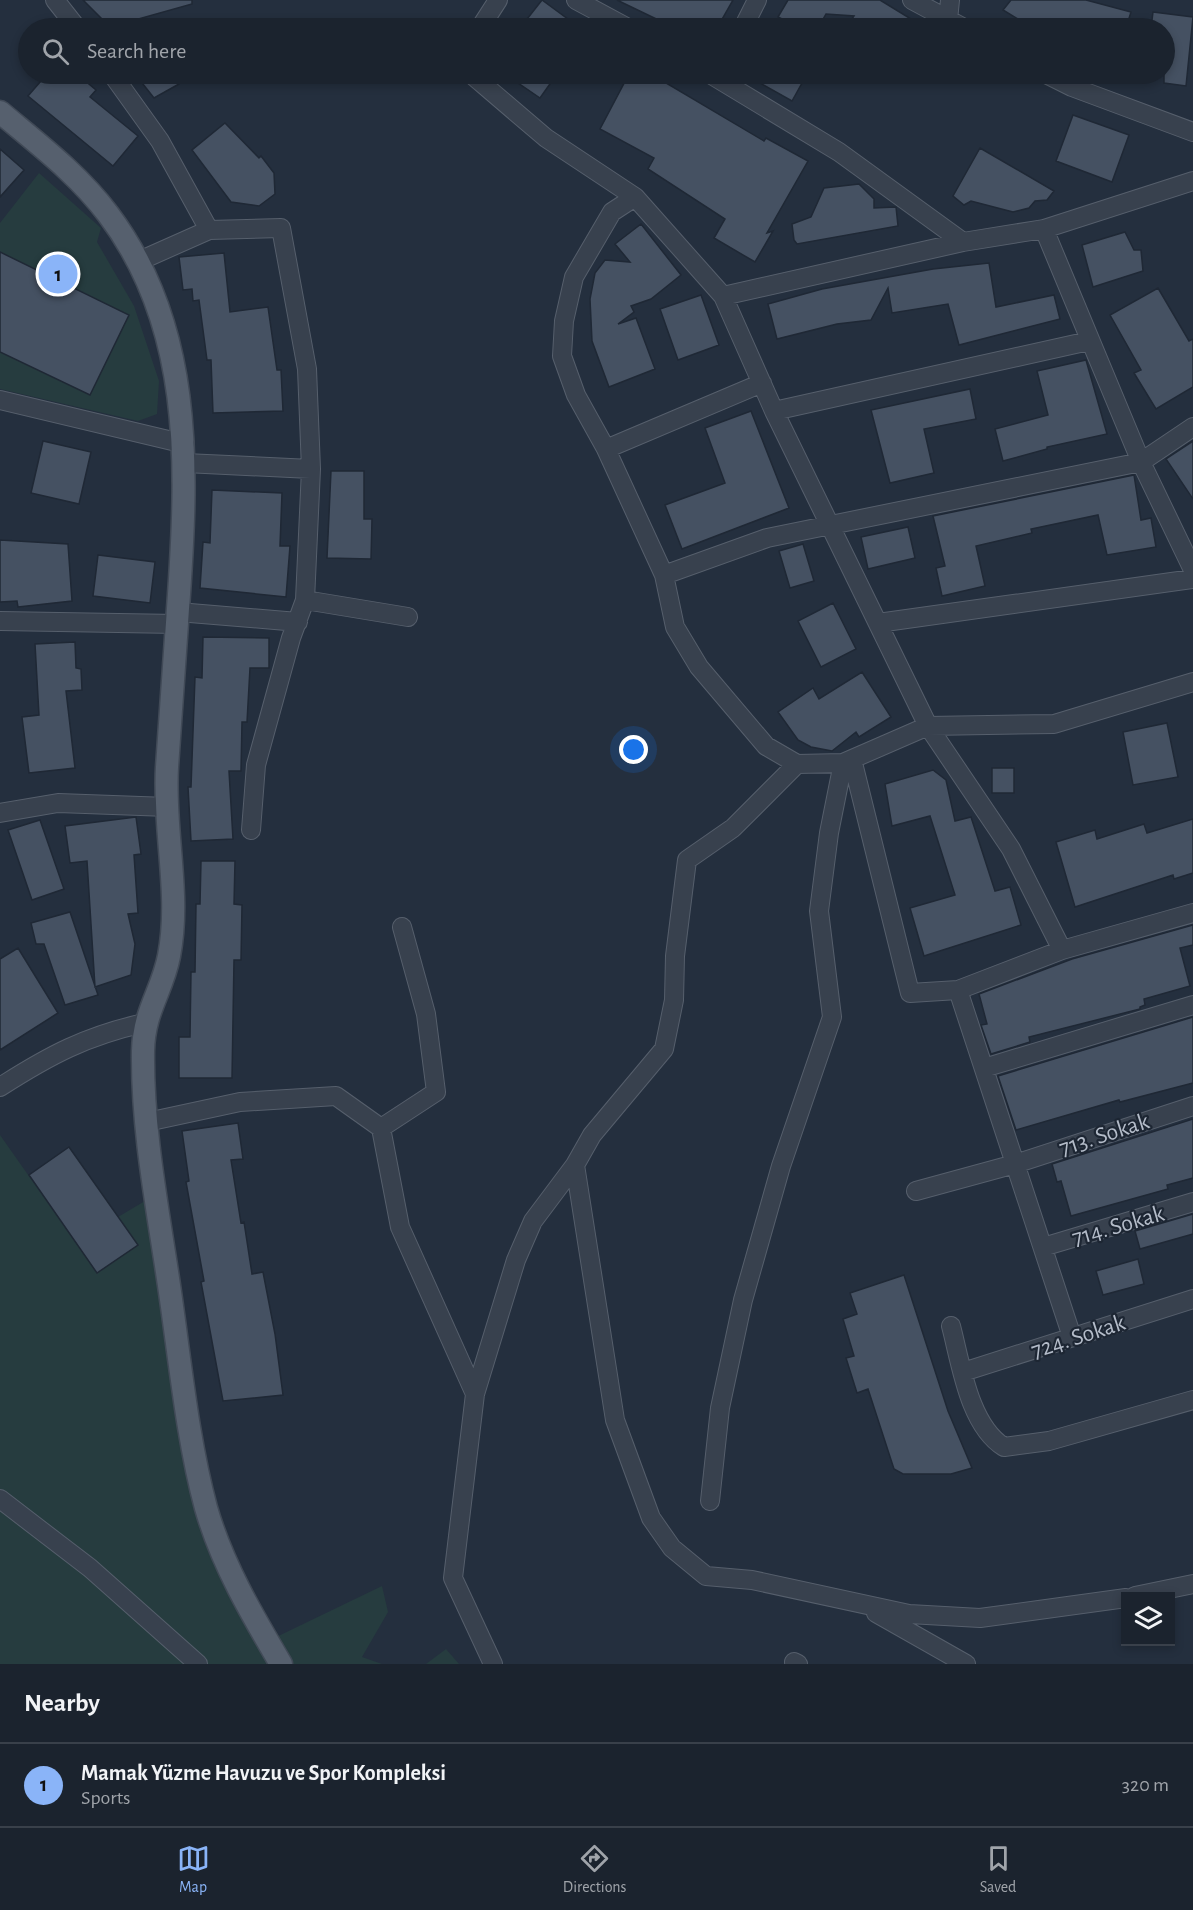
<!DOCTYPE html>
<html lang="en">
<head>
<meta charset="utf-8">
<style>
  body { margin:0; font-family:"Alegreya Sans",sans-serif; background:#282f3a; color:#f1f3f6 }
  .controls { position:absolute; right:18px; bottom:18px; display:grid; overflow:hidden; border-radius:0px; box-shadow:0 3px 9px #0003 }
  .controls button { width:54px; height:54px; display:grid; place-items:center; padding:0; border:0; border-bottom:2px solid #39404a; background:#1b232e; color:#f1f3f6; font:30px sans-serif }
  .you { position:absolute; left:634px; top:750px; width:21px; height:21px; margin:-15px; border:4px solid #fff; border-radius:50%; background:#1a73e8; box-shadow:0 0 0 9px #1a73e833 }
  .badge { display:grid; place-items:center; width:39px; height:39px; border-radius:50%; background:#8ab4f8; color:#111; font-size:20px; font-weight:700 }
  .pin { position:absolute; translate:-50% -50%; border:3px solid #fff; box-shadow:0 2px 6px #0006 }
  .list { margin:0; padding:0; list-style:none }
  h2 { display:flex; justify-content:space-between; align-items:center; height:78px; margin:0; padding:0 24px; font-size:26px }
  h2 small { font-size:20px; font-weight:400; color:#a0a4aa }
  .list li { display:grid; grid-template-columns:39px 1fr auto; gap:18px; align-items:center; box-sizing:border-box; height:84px; padding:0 24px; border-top:2px solid #39404a }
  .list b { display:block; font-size:22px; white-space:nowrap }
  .list p { margin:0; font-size:20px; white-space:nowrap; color:#a0a4aa }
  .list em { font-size:20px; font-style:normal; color:#a0a4aa }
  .icon { flex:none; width:33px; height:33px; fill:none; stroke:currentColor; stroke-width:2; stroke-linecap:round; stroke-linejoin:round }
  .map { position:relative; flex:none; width:1193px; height:1664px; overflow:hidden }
  .search { position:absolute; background:#1b232e; box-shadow:0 3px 9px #0003; left:18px; right:18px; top:18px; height:66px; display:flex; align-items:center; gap:15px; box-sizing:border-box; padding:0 21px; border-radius:33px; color:#a0a4aa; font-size:22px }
  .sheet { height:162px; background:#1b232e }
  nav { display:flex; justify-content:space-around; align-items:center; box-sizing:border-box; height:84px; border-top:2px solid #39404a; background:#1b232e; font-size:16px; color:#a0a4aa }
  nav a { display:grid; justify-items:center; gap:3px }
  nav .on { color:#8ab4f8 }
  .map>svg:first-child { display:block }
  .green { fill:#263c3f }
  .building { fill:#455162; stroke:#1f2835; stroke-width:1.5 }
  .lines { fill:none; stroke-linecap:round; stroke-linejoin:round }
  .minor-casing { stroke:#565f6c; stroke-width:20 }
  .major-casing { stroke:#414a57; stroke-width:25 }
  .minor { stroke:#38414e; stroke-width:18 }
  .major { stroke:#56606e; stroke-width:22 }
  .labels { text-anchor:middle; stroke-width:4.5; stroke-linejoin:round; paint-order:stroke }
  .street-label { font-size:24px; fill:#b4bcc9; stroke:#1d2633 }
</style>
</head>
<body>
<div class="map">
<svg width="1193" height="1664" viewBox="0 0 1193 1664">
  <rect width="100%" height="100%" fill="#242f3e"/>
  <!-- green -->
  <path class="green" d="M39,173L101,228L97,242L134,306L159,381L157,414L138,421L0,389V223Z
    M0,1135L97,1273L118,1217L155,1195L196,1464L268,1641L382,1586L388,1612L362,1657L382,1664H0Z
    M446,1649L459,1664H426Z"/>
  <!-- building -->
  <path class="building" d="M83,0H192V4L110,27Z
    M542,0L580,28H520Z
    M617,0H733L717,28H675Z
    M788,0H880L911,19L905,28H846L854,16L826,14L818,28H800L778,17Z
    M1011,0H1086L1131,12L1126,28H1033L1003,10Z
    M1153,12L1193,17L1186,86L1164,83V28H1151Z
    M47,74H77L96,90L90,97L138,136L113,166L28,96Z
    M135,74H177L179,84L154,98Z
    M505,74H557L540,98Z
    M629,74H651L764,141L766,138L808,161L767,233L773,231L755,262L714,238L725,219L648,169L654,158L600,129Z
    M744,74H807L792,101Z
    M1073,115L1129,135L1112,182L1056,161Z
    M225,123L259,158L261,156L274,173L275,194L259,206L231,202L192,150Z
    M980,148L1054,191L1047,200L1035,201L1029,208L1013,212L971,201L964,205L953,196Z
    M0,149L24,170L0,197Z
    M859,184L874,199V208L896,207L898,226L797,244L794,240L792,224L811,217L824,188Z
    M641,224L681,275L651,299L631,306L634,312L618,324L636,318L655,369L609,387L592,341L590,299L595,273L605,260L630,262L615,244Z
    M1125,232L1134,250H1141L1143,271L1093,287L1082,245Z
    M0,252L129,315L90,395L0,352Z
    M224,253L230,312L268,307L277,370H281L283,411L213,413L211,360H207L199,300L193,301L192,289L183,290L179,257Z
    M989,263L996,307L1054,295L1060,319L959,345L948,304L892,313L888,288L871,320L837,324L777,339L768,304L822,289L933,269Z
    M1158,288L1189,341L1193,339V387L1156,409L1134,373L1141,370L1110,315Z
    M701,295L719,345L678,360L660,309Z
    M1086,360L1107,434L1047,447V449L1003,461L995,429L1048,415L1037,371Z
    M970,389L976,419L924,429L934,473L890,483L871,410Z
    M751,411L789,508L682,549L665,505L725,483L705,428Z
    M43,441L91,452L79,504L31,493Z
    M1193,441V499L1166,459Z
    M331,471H364V519H372L371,559L327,558Z
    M1134,475L1141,520L1151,518L1156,547L1107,555L1098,515L1031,529L1032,533L976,546L985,586L942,596L936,568L945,566L933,516Z
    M212,490L282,493L280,546H290L286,597L200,588L203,542L210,543Z
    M908,527L915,558L868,569L861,537Z
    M0,540L68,544L72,601L18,607L17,601L0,602Z
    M803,544L814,581L790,588L779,551Z
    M98,555L155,562L150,603L93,596Z
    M833,603L856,649L821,667L798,621Z
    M203,637L269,638V668H250L247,722H242L241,771H229L233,839L191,841L188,787H191L195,677L202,678Z
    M75,642L76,668L81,669L82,690L66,691L75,768L29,773L22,717L39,715L35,644Z
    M862,672L891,717L859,737L856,732L832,751L811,747L798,740L778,712L813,688L819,699Z
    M1167,723L1178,777L1133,785L1123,732Z
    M992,768H1014V793H992Z
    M933,770L946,780L955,821L971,817L995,891L1010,887L1021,925L924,956L910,908L955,895L930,816L892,826L885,784Z
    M136,817L141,854L134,855L138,913L128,914L135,944L131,975L95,987L87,861L70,863L65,826Z
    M1193,819V873L1174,879L1173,875L1075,907L1056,842L1095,830L1097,839L1144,824L1147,833Z
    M40,820L64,889L32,900L8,830Z
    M201,861H235L234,904L242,905L241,960H234L232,1078H179V1037H190L191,972H195L196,904H200Z
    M70,912L98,995L65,1005L44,944H36L31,923Z
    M1193,925V945L1180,948L1190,986L1144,999L1145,1005L1140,1007V1009L1029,1037L1030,1042L991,1054L981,1025L987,1024L979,994L1072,959Z
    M18,948L58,1013L0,1050V959Z
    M1193,1017V1083L1120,1102L1119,1100L1016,1130L998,1076Z
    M1193,1119V1178L1167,1185L1168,1189L1071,1216L1061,1181L1057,1182L1052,1164Z
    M238,1123L243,1159L231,1160L241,1223L244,1222L252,1274L263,1272L275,1334L283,1395L223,1401L201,1282L204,1281L186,1182L189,1181L182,1131Z
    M69,1147L138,1245L97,1273L29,1175Z
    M1193,1214V1234L1140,1249L1135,1231Z
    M1138,1259L1144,1284L1103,1295L1096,1271Z
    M904,1275L948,1411L972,1468L951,1474H903L894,1469L868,1389L857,1393L846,1358L854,1356L843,1319L857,1314L850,1293Z"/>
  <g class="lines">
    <!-- minor casing -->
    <g class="minor-casing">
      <path id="minor" d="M55,0L77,28
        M576,0L628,28
        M912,0L964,28
        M948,20L950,0
        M480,28L498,0
        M743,28L757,0
        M112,74L160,141L209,230
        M471,74L546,138L635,197L723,296L774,411L928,726L1011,849L1062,950
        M710,74L839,152L963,242
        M1046,74L1072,87L1193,132
        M635,197L612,212L574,277L564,321L562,356L576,395L606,449L664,575L675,627L699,667L766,746L797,764L843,763L928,726L1054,724L1193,682
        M1044,229L1141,462L1193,570
        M137,262L209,230L281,228L307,369L311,469L305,600L291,638L256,765L251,830
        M723,296L963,242L1044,229L1193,181
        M0,400L185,444
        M774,411L1089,341
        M606,449L762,383
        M185,463L311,469
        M664,575L767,538L1141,462L1193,427
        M305,600L408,617
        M178,612L298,622
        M0,621L177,624
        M878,623L1193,579
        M852,759L910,993L958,990
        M0,813L58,803L168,807
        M984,1068L1193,1005
        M0,1087C50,1055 86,1036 144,1023
        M147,1122L240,1102L336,1096L381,1128L400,1227L475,1394
        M381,1128L436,1092L426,1014L402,927
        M575,1165L615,1420L651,1518L672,1548L706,1576L752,1580L909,1614L980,1618L1126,1598
        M916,1191L1015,1164L1193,1106
        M1043,1247L1193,1202
        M951,1326C961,1364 969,1425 1004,1447L1049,1441L1193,1400
        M1072,1337L958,990L1062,950L1193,913
        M963,1372L1193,1299
        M0,1499L90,1568L198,1664
        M710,1501L720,1408L743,1300L781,1166L832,1017L819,911L829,833L843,763
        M1135,1596L1193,1584
        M876,1613L966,1664
        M794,1662L798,1664
        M493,1664L453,1578L475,1394L516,1260L533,1221L575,1165L592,1135L664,1049L674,1000L675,956L687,860L733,828L797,764"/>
    </g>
    <!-- major casing -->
    <g class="major-casing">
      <path id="major" d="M0,112C38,144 78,174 108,214C192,325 188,462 179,594C175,652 171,709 167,767C163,830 181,894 169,956C162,992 144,1010 143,1051C142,1125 156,1200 167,1272C179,1349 186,1434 206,1508C222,1564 252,1615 281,1664"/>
    </g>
    <!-- minor -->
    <use href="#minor" class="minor"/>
    <!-- major -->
    <use href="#major" class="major"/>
  </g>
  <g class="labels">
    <!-- street labels -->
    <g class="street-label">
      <text transform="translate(1104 1134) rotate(-18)" y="8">713. Sokak</text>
      <text transform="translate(1118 1225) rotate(-16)" y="8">714. Sokak</text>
      <text transform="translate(1078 1336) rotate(-18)" y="8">724. Sokak</text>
    </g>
  </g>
</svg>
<div class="controls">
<button><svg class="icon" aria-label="layers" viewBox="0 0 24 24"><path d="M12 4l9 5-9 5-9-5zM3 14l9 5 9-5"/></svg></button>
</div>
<div class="you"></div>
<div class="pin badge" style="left:58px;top:274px">1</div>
<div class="search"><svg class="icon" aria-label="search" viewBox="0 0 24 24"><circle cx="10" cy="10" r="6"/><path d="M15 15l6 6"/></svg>Search here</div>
</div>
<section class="sheet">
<h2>Nearby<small></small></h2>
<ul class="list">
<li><span class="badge">1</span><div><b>Mamak Yüzme Havuzu ve Spor Kompleksi</b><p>Sports</p></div><em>320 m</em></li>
</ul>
</section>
<nav>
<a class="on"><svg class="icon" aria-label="map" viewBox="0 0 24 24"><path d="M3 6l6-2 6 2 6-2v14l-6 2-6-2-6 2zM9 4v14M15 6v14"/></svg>Map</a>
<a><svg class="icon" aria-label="directions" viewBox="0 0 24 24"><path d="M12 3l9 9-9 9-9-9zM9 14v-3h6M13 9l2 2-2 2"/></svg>Directions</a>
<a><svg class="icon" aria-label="saved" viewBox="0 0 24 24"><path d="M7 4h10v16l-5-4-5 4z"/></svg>Saved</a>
</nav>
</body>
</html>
